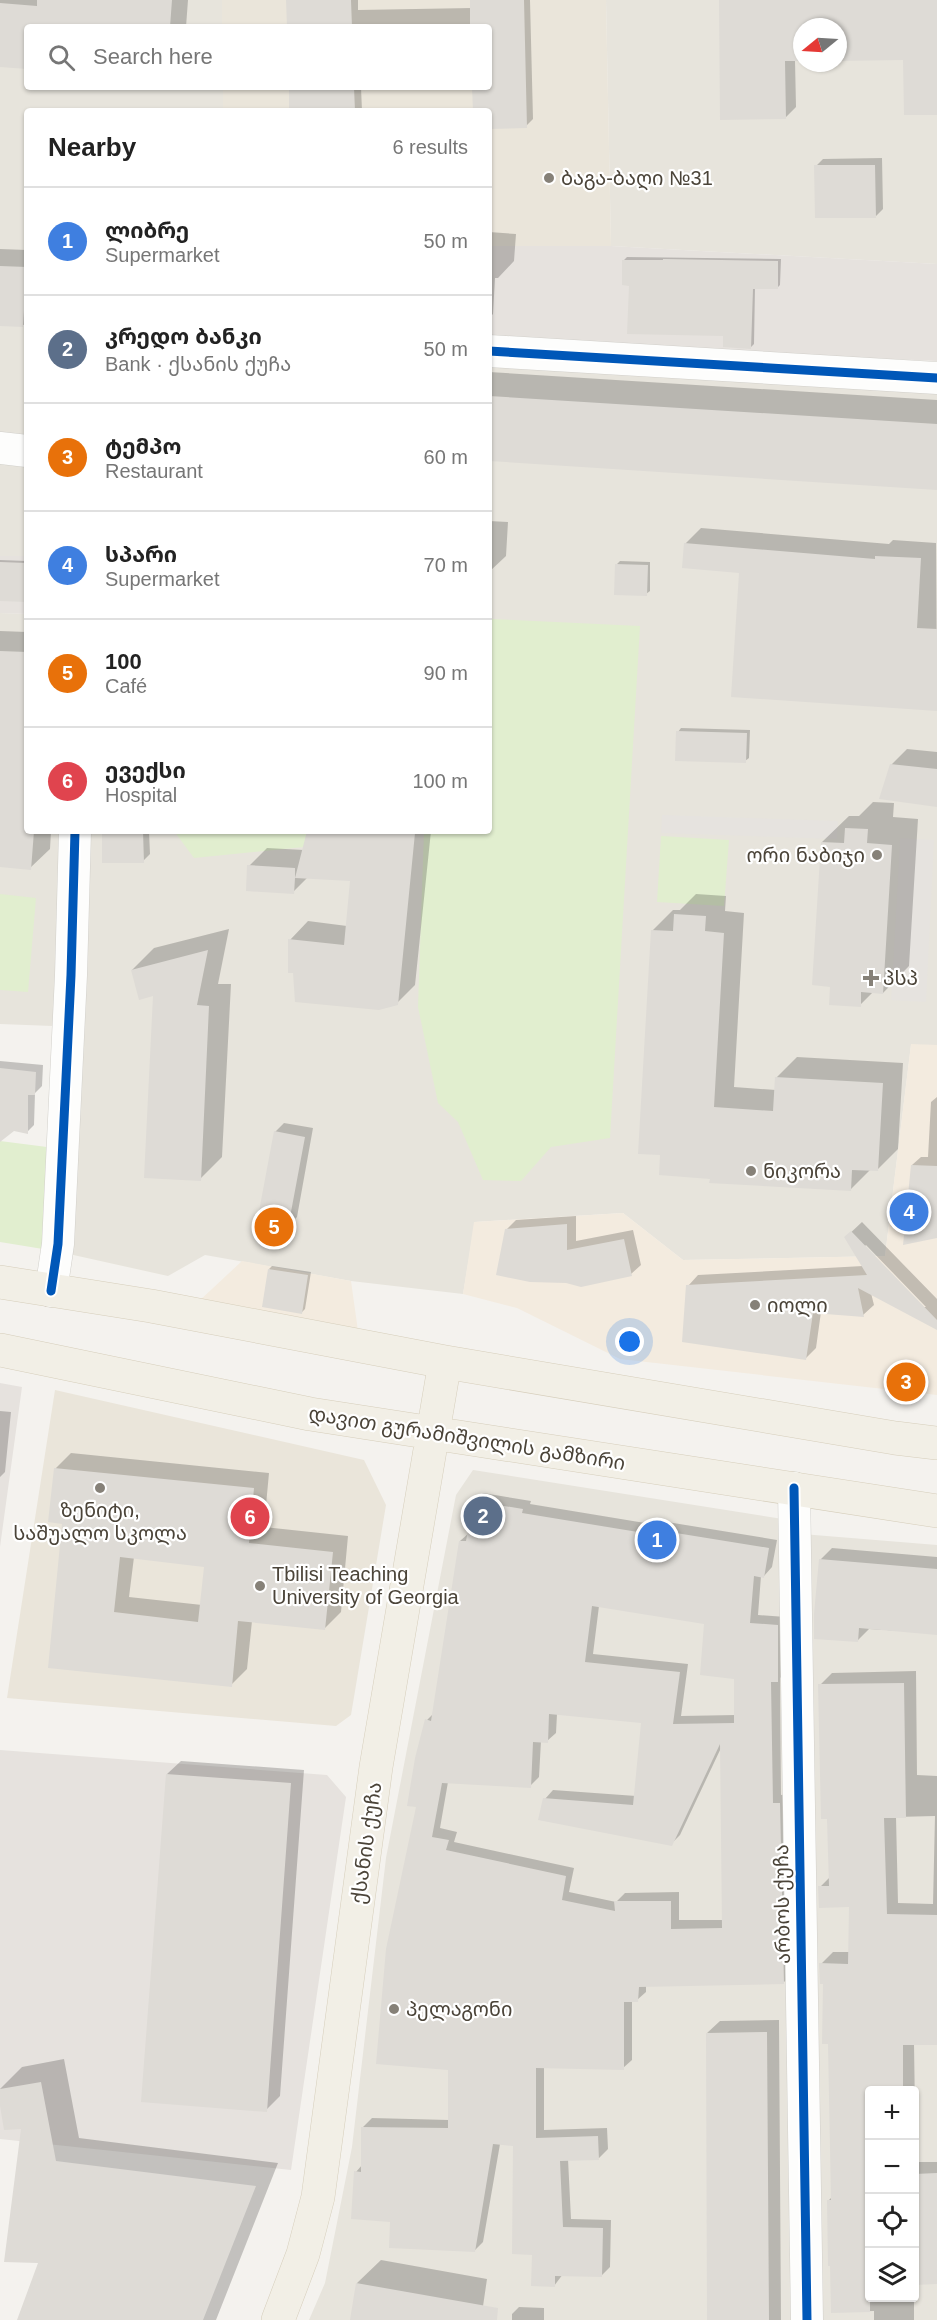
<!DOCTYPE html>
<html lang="en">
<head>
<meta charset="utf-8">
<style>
  body { margin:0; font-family:Arial,"Noto Sans Georgian",sans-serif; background:#f6f6f6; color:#222 }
  .controls { position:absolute; right:18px; bottom:18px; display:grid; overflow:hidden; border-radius:6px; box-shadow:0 2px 4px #0004 }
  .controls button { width:54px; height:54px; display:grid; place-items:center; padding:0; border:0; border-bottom:2px solid #e0e0e0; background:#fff; color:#222; font:30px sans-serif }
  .compass { position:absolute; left:793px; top:18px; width:54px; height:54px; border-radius:50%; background:#fff; box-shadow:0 2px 4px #0004; rotate:252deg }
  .you { position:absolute; left:630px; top:1342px; width:21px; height:21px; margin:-15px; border:4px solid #fff; border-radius:50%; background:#1a73e8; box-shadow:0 0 0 9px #1a73e833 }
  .badge { display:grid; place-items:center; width:39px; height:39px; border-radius:50%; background:#868178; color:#fff; font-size:20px; font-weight:700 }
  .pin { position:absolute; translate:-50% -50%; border:3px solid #fff; box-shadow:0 2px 6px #0006 }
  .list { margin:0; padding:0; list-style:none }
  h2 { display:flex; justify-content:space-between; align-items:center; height:78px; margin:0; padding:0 24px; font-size:26px }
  h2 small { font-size:20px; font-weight:400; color:#767676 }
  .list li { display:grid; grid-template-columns:39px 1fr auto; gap:18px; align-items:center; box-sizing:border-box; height:108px; padding:0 24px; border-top:2px solid #e0e0e0 }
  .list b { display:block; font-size:22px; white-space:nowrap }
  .list p { margin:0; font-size:20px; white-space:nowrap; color:#767676 }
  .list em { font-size:20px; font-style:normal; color:#767676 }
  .icon { flex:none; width:33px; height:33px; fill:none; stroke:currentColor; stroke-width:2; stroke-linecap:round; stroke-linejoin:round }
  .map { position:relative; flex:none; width:937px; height:2320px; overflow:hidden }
  .search { position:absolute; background:#fff; box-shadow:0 2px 4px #0004; left:24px; top:24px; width:468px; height:66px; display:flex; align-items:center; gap:15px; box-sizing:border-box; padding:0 21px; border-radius:6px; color:#767676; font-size:22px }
  .panel { position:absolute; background:#fff; box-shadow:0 2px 4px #0004; left:24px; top:108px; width:468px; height:726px; border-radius:6px }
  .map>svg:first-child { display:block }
  .residential { fill:#e7e4dc; fill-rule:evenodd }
  .commercial { fill:#f3ebdf }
  .industrial { fill:#e6e2de }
  .education { fill:#eae5da }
  .green { fill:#e1eecf }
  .parking { fill:#e6e3df }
  .shadow { fill:#0003; fill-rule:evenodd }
  .building { fill:#dedbd6; fill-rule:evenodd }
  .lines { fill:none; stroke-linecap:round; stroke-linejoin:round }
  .minor-casing { stroke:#d2d0cb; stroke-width:33 }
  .major-casing { stroke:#d6cebb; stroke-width:34 }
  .minor { stroke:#fdfdfc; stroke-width:32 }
  .major { stroke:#f2efe6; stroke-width:33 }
  .cycleway-casing { stroke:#fff; stroke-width:13 }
  .cycleway { stroke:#0057b8; stroke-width:9 }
  .poi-dot { fill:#868178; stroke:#fff; stroke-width:2 }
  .labels { text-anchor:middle; stroke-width:4.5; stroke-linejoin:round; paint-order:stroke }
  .poi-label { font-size:20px; fill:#4b4439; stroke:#fff; text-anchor:start }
  .street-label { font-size:20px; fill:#4b4439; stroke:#fff }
</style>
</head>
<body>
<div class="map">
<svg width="937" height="2320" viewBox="0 0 937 2320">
  <rect width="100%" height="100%" fill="#f4f2ee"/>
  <!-- residential -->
  <path class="residential" d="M0,0H222V27H27V87H223V111H27V441L0,436Z
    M606,0H937V264L611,246ZM802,27H838V63H802Z
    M489,367L937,391V1045H911L885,1256L683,1260L623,1213L475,1222L463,1294L351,1281L205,1255L168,1276L69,1254L90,831H489Z
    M0,456L27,459V556H0Z
    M0,613L27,614V831H62L53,1026L0,1024Z
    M473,1470L789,1520L800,2320H309L325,2283L352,2147L386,1858L456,1495Z
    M802,1534L937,1545V2320H819ZM870,2090H914V2298H870Z"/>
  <!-- commercial -->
  <path class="commercial" d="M911,1044L937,1045V1395L620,1359L517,1308L463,1294L474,1222L623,1213L683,1260L885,1256Z
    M242,1261L351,1281L358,1331L198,1302Z"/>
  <!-- industrial -->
  <path class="industrial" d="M489,246H611L937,264V361L489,341Z
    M0,556H27V614L0,613Z
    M0,1383L22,1387L0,1547Z
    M0,1750L327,1775L346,1797L291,2170L0,2139Z"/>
  <!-- education -->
  <path class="education" d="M222,0H606L611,246H489V111H223V87H489V27H222Z
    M55,1390L364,1460L386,1505L351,1715L336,1726L7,1698Z"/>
  <!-- green -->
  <path class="green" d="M492,619L640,626L610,1138L551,1147L521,1181L483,1180L458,1122L438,1103L418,1007L424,831H489V644Z
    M174,831H309L304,847L194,858Z
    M661,836L729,840L724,906L657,902Z
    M0,894L36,898L28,992L0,990Z
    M0,1141L47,1147L43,1249L0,1242Z"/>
  <!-- parking -->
  <path class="parking" d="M662,815L838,821L837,839L661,833Z
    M900,838L934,840L926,1002L891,1000Z"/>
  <!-- shadow -->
  <path class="shadow" d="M0,0H188L186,27H27V67L0,65Z
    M288,0H358V10L472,8L471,0H530L533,119L526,126L489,127V111H474V87H489V27H289Z
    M720,0H937V113L904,59H838V27H802V60H795L796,107L785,118Z
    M290,87H361L362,111H291Z
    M882,158L883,209L876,216L816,166L823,159Z
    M489,232L516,234L514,261L498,278H495L493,314L489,318Z
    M0,249L27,250V325L0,324Z
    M627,257L781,259L780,285L777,288L755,287L754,344L751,347L631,284L624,260Z
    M489,372L937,400V489L489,460Z
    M489,521L508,522L506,556L489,572Z
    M701,528L889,544L893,540L936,543L937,709L741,572L685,544Z
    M0,560L27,561V601L0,600Z
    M620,561L650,562V591L646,594L617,564Z
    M0,631L27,632V831H51L50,849L30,868L0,866Z
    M681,728L750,730L749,758L745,761L678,732Z
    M907,749L937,752V805L891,765Z
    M873,802L894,803L893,817L918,819L909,966L883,993L873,992L860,1005L832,985L822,842L849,816H859Z
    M104,831H149L150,854L143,861Z
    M309,831H431L415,985L397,1003L290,940L308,921L347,926L352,880L308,877L293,892L249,866L267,848L304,850Z
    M696,894L726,896L725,911L744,913L734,1087L776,1090V1078L797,1057L903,1063L898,1149L877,1170H870L850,1190L711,1178L662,1154L652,931L673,910H680Z
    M229,929L218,984H231L222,1157L200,1179L154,994L132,970L154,948Z
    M0,1061L43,1065L42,1086L35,1093L34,1125L27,1132L14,1130L0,1138Z
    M937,1097V1236L912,1165L921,1157H928L931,1102Z
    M284,1123L313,1128L297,1217L288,1226L275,1132Z
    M576,1216V1241L633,1230L641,1265L631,1274L506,1230L516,1220Z
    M862,1222L937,1299V1329L871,1293L874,1305L863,1315L821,1312L816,1348L806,1358L688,1286L698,1275L863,1266L846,1237ZM866,1245L926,1307H922L864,1247Z
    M272,1266L311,1272L305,1309L302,1312L269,1269Z
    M0,1411L11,1412L5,1472L0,1477Z
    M71,1453L269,1473L264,1527L348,1536L341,1612L325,1628L252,1621L247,1669L231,1685L49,1667L64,1522L55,1469ZM134,1557L206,1565L202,1605L129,1597Z
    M483,1493L531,1501L530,1504L645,1523L649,1519L777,1540L772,1567L764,1576H761L758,1615L786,1617V1672L780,1678L781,1795L788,1794L792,1974L783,1983L646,1985V1992L637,2000H632V2060L623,2068L544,2067V2130L607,2128L608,2149L599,2158L568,2159L571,2219L611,2220L610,2267L601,2276L563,2274L554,2286L533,2254L515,2145L500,2144L483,2242L474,2251L392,2221L356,2172L362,2165L363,2127L372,2118L449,2120V2069L417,1806L427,1720L434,1713L460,1541L469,1533L474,1501ZM599,1606L706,1623L735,1677L736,1715L681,1716L688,1664L593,1654ZM557,1714L642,1722L636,1796L553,1790L545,1799L671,1844L680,1835L721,1748L724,1920H679V1892L625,1893L616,1902L569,1892L574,1868L454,1842L457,1832L440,1828L448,1782L530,1786L539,1777L541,1741H547L556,1733Z
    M832,1548L937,1557V1633L869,1629L857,1641L820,1560Z
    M916,1671L917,1775L937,1776V2044H914L915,2110L914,2111V2090H870V2298H914V2320H937H874V2311L833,2312L828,2201L832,2197L830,2042L821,1964L833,1952H849L850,1905L820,1887L831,1876L820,1685L832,1673ZM935,1816L933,1904L898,1903L896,1817Z
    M181,1761L304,1770L280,2096L266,2110L167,1774Z
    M779,2020L781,2320H709L707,2033L720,2021Z
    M64,2059L79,2138L278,2163L216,2320H19L40,2262L23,2128L0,2097V2089L22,2067Z
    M914,2162H937V2283H914Z
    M381,2260L487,2279L481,2320H351L357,2283Z
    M519,2307L544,2308V2320H512V2314Z"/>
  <!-- building -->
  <path class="building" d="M37,0H172L170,27H27V69L0,67V3L37,6Z
    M286,0H351L352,27H287Z
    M470,0H524L527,128L489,129V111H473L472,87H489V27H470Z
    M719,0H937V115H904L903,60L838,61V27H802V61H785L786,119L720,120Z
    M289,87H354L355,111H289Z
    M814,165H875L876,218H815Z
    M663,259L778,261V289H753L751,349L723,347V336L627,334L629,286L622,285V260H663Z
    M0,266L27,267V295H25L23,327L0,326Z
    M489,396L937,424V490L489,461Z
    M684,543L875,559V556L921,558L917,628L937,629V711L731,697L739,573L682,568Z
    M0,562L27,563V602L0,601Z
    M615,564L648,565L647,596L614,595Z
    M0,651L27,652V831H34L31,870L0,867Z
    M676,731L747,733L746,763L675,761Z
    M890,764L937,769V807L879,799Z
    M845,828L868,829L867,843L892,845L883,994L861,992V1007L829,1005L830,987L812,985L821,842L844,843Z
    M102,831H143L144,863H102Z
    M307,831H391L415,833L398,1005L379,1010L295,1002L293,973H288V939L344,945L350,881L295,878L294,894L246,891L247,865L295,868V878Z
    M674,914L706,916L705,931L724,933L714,1107L773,1111L775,1077L883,1083L878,1171L852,1170L851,1191L709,1183L710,1179L659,1175L660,1155L638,1154L651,930L673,931Z
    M208,950L197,1005L209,1006L201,1181L144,1178L153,996L139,1000L131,970Z
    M0,1068L36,1072L35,1095H28V1134L14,1131L0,1142Z
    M274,1131L305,1137L288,1228L257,1222Z
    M911,1165L937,1166V1238L903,1245Z
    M567,1224V1250L624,1239L632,1276L581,1287L566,1283L530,1282L496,1275L505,1229Z
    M851,1231L937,1320V1330L858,1288L864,1317L813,1313L806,1360L682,1342L686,1285L867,1275L844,1237Z
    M268,1269L308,1275L302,1314L262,1307Z
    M54,1468L254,1488L249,1543L333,1552L325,1630L238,1621L232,1687L48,1668L62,1524L48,1522ZM120,1557L204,1567L198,1622L114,1612Z
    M473,1501L523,1509L522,1513L638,1532L639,1527L769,1548L764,1578L754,1576L750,1623L778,1625V1682H771L773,1803H780L784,1984L639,1987L638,2002H624V2070L536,2068V2138L598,2136L599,2160L560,2161L563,2227L603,2228L602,2277L555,2276V2287L531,2286L532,2255L512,2254L513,2146L493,2144L475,2252L389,2248L390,2222L351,2219L354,2171L361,2172V2127L448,2128V2070L376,2064L386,1949L416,1807L407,1806L415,1758L425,1719L431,1721L459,1541H466ZM592,1606L704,1624L700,1675L734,1679V1723L673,1724L680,1672L585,1662ZM549,1714L641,1723L633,1805L543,1798L538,1820L672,1846L720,1744L722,1928L671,1929V1901H614L615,1911L562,1900L566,1876L446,1850L449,1840L432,1837L442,1783L531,1788L533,1742L548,1743Z
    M819,1559L937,1569V1635L859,1628L858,1642L814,1639V1614Z
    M904,1683L906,1818H884L887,1914L937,1915V2045H903V2091H870V2312L831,2313L830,2266H828L827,2200H831L828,2044H822L823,1984H820L819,1963L848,1964L849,1907L819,1908L818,1886H829L827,1819H821L818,1684Z
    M166,1774L291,1783L267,2112L141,2102Z
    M767,2032L769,2320H707L706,2033Z
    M41,2082L56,2161L256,2186L203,2320H17L38,2263L4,2262L21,2129L4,2130L0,2106V2089Z
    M937,2173V2284L915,2285V2174Z
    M356,2283L498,2308L497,2320H350Z"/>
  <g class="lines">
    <!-- minor casing -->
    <g class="minor-casing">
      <path id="minor" d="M489,351L937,378
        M0,448L27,451
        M51,1291L58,1244L62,1161L71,975L75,831
        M794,1488L807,2320"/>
    </g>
    <!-- major casing -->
    <g class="major-casing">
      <path id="major" d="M0,1282L151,1306L445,1362L895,1438L937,1443
        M0,1350L310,1414L937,1511
        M278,2320L303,2254L318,2197L376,1767L445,1362"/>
    </g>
    <!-- minor -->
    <use href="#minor" class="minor"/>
    <!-- major -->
    <use href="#major" class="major"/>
    <!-- cycleway casing -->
    <g class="cycleway-casing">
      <path id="cycleway" d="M489,351L937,378
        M51,1291L58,1244L62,1161L71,975L75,831
        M794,1488L807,2320"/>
    </g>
    <!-- cycleway -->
    <use href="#cycleway" class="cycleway"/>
  </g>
  <!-- markers -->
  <g class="poi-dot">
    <circle cx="549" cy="178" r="6"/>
    <circle cx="877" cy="855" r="6"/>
    <path d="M868 969h6v6h6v6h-6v6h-6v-6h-6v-6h6z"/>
    <circle cx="751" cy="1171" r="6"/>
    <circle cx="755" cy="1305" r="6"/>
    <circle cx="100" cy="1488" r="6"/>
    <circle cx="260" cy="1586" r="6"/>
    <circle cx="394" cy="2009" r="6"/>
  </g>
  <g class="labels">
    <!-- poi labels -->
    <g class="poi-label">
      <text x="561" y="185">ბაგა-ბაღი №31</text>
      <text x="865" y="862" text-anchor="end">ორი ნაბიჯი</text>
      <text x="883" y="985">პსპ</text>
      <text x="763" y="1178">ნიკორა</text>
      <text x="767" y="1312">იოლი</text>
      <text x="100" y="1517" text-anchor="middle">ზენიტი,<tspan x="100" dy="23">საშუალო სკოლა</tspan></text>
      <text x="272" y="1581">Tbilisi Teaching<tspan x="272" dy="23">University of Georgia</tspan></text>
      <text x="406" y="2016">პელაგონი</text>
    </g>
    <!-- street labels -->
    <g class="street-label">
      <text transform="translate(467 1438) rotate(9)" y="7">დავით გურამიშვილის გამზირი</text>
      <text transform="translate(366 1843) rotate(-82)" y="7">ქსანის ქუჩა</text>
      <text transform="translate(782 1904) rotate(-91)" y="7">არბოს ქუჩა</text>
    </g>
  </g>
</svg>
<div class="controls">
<button>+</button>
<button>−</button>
<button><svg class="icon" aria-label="locate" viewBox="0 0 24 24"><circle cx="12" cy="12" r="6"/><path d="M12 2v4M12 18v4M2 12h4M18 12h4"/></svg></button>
<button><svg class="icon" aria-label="layers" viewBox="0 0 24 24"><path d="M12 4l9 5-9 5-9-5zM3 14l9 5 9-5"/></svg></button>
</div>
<svg class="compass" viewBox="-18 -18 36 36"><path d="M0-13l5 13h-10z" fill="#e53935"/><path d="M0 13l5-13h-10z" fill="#767676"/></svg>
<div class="you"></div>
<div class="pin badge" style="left:657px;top:1540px;background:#3f7fe0">1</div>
<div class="pin badge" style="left:483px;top:1516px;background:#5c6f8a">2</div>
<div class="pin badge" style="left:906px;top:1382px;background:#e8710a">3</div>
<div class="pin badge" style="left:909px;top:1212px;background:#3f7fe0">4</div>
<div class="pin badge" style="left:274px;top:1227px;background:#e8710a">5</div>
<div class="pin badge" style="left:250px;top:1517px;background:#e0444e">6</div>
<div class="search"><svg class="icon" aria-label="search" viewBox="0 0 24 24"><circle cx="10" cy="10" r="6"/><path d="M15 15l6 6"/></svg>Search here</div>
<section class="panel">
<h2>Nearby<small>6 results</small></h2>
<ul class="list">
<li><span class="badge" style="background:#3f7fe0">1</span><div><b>ლიბრე</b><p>Supermarket</p></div><em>50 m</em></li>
<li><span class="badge" style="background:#5c6f8a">2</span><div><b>კრედო ბანკი</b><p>Bank · ქსანის ქუჩა</p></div><em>50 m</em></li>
<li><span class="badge" style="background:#e8710a">3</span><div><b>ტემპო</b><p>Restaurant</p></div><em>60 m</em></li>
<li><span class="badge" style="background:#3f7fe0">4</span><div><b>სპარი</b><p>Supermarket</p></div><em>70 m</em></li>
<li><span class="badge" style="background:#e8710a">5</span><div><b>100</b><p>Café</p></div><em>90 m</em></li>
<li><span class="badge" style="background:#e0444e">6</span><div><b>ევექსი</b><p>Hospital</p></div><em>100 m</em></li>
</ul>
</section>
</div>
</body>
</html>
